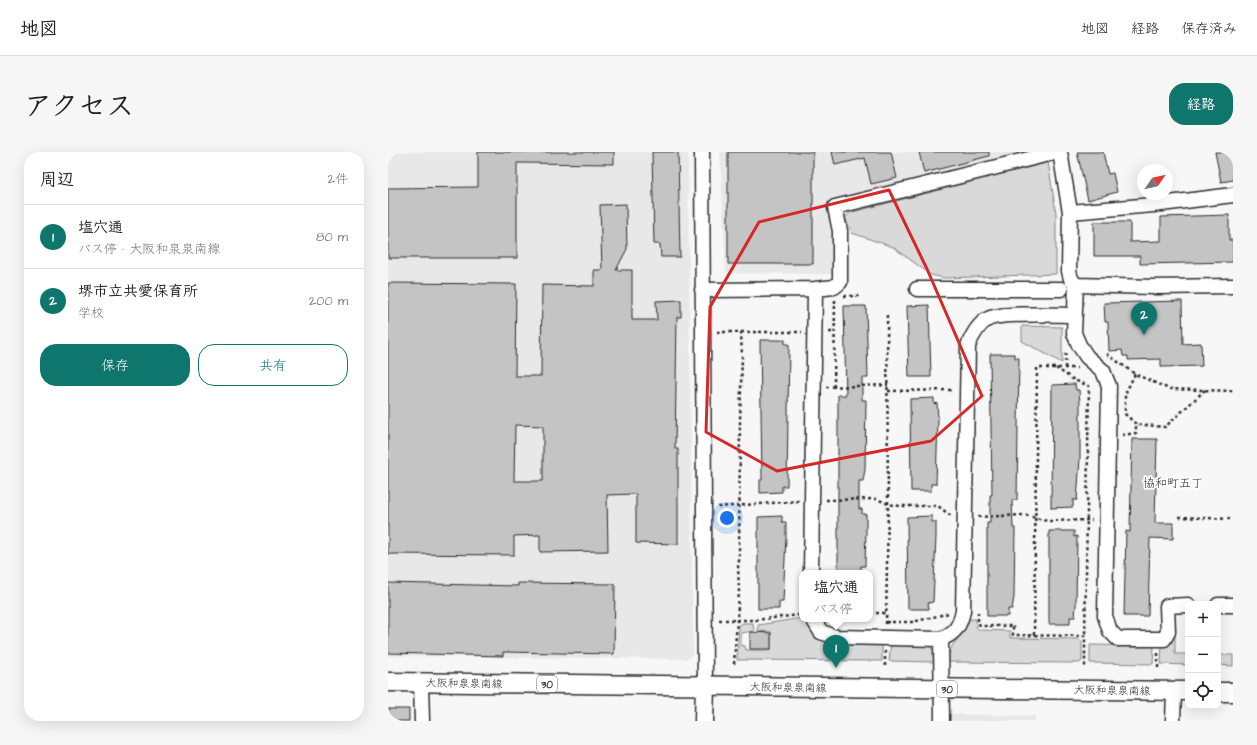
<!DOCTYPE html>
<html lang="ja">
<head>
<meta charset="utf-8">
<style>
  body { margin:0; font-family:"Architects Daughter","Klee One",sans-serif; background:#f6f6f6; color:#202124 }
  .controls { position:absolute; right:12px; bottom:12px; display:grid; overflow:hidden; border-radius:8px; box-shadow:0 4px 16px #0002 }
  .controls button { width:36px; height:36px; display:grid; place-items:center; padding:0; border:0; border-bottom:1px solid #e0e0e0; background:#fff; color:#202124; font:20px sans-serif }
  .compass { position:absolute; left:749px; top:12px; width:36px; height:36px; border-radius:50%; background:#fff; box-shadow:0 4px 16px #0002; rotate:56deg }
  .you { position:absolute; left:339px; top:366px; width:14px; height:14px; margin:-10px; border:3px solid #fff; border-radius:50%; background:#1a73e8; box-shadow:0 0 0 6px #1a73e833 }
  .badge { display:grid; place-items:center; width:26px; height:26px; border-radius:50%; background:#0f766e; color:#fff; font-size:13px; font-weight:700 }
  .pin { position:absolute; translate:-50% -33px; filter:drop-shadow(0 1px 2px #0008) }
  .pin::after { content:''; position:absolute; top:21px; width:14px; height:12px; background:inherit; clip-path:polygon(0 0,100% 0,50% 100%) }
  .popup { position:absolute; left:411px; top:418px; width:74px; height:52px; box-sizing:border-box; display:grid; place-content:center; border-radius:8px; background:#fff; filter:drop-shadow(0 1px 3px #0005); font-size:13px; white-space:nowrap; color:#757577 }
  .popup b { font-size:15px; color:#202124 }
  .popup::after { content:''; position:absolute; left:50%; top:100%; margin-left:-8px; border:8px solid transparent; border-top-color:#fff }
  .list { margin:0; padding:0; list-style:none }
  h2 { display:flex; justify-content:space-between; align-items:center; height:52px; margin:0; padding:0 16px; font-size:17px }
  h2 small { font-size:13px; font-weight:400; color:#757577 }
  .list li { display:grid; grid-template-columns:26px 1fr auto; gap:12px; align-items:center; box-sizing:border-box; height:64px; padding:0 16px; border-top:1px solid #e0e0e0 }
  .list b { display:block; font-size:15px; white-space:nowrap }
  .list p { margin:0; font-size:13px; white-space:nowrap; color:#757577 }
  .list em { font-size:13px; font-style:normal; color:#757577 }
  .actions { display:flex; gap:8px; padding:12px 16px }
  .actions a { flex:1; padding:9px 0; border:1px solid #0f766e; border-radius:16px; text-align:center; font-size:14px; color:#0f766e }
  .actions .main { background:#0f766e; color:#fff }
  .icon { flex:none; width:22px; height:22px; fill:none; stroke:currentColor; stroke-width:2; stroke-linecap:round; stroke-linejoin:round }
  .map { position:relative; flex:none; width:845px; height:569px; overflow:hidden; border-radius:16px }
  header { display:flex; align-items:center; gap:24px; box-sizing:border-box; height:56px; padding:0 20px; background:#fff; border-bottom:1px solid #e0e0e0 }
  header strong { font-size:19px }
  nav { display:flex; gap:22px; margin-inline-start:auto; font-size:14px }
  .intro { display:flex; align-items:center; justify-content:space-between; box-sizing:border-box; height:96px; padding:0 24px }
  h1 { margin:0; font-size:28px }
  .button { padding:10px 18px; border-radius:16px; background:#0f766e; color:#fff; font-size:14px; font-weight:700 }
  main { display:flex; gap:24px; padding:0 24px }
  aside { flex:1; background:#fff; border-radius:16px; box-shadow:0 4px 16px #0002 }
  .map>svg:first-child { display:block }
  .built { fill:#e8e8e8 }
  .green { fill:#d9d9d9; stroke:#828282 }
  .building { fill:#c4c4c4; stroke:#2b2b2b; fill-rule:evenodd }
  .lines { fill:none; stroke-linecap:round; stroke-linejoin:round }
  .minor-casing { stroke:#2b2b2b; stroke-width:17 }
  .major-casing { stroke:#2b2b2b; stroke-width:21 }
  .path { stroke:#2b2b2b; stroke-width:2.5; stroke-dasharray:3 3; stroke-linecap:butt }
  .minor { stroke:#fff; stroke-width:14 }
  .major { stroke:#fff; stroke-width:18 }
  .marked { fill:none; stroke:#d62828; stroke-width:3; stroke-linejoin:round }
  .labels { text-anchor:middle; stroke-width:3.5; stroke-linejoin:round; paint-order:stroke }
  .shield { fill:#fff; stroke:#6b6b6b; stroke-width:1 }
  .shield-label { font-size:10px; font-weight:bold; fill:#2b2b2b }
  .street-label { font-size:11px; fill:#2b2b2b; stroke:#fff }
  .neighbourhood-label { font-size:12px; fill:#2b2b2b; stroke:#fff }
</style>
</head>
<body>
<header>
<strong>地図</strong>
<nav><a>地図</a><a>経路</a><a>保存済み</a></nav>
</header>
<div class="intro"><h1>アクセス</h1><a class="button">経路</a></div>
<main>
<aside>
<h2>周辺<small>2件</small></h2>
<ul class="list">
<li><span class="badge">1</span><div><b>塩穴通</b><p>バス停 · 大阪和泉泉南線</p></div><em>80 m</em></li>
<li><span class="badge">2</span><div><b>堺市立共愛保育所</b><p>学校</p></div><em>200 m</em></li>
</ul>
<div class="actions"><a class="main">保存</a><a>共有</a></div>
</aside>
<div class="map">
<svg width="845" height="569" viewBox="0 0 845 569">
  <rect width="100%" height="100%" fill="#f7f7f7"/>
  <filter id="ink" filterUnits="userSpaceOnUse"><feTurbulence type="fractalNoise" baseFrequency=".025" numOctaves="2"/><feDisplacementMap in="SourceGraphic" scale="8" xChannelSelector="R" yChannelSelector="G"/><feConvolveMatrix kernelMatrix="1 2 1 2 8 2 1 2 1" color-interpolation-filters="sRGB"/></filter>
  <g filter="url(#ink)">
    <!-- built -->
    <path class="built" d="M0,0H300L305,502L300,507L0,504Z
      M332,0H638L442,51L447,80V122L338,121Z
      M562,562L647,564V569H562Z"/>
    <!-- green -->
    <path class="green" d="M660,10L668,61V122L556,126L543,123L505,95L464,81L457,66L461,61Z
      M634,174L674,175V211L634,189Z
      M414,466C420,469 423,480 429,485C444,497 476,492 494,492V509L349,508L351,474L354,471H365L366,479L353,481V493L357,494L358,498H383V480L370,479V473Z
      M581,467H588V474L591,478L622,479V486L692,487L694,489V509L691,511L560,510C560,489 577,485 581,467Z
      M787,477V502H800V513L773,512L774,492L783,486Z
      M503,492L540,493L546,499L548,510L501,509Z
      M702,493L766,494L765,512L702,511Z
      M830,503H845V514L830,513Z"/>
    <!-- building -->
    <path class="building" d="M90,0H226V12L129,11V106H0V36L90,35Z
      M264,0H290L292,105H273L272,92H266Z
      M340,0H425V112H340Z
      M444,0H503L509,26L483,32L477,6L447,13Z
      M531,0H601V4L536,21Z
      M689,0H715L720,22L725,21L729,40L700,48Z
      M827,0H845V28L833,30Z
      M238,52L239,97L228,118H244V168H269L268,149L293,148V165H289L287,297H290V392L248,391V342L219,343L220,399L152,400V383L126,384V403L0,402V131L128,132L127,224H153L154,133L206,134V118H214L212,53ZM127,273L155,274V329H126Z
      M841,63V88H845V110L752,112V104H706V70H742V90L773,89V65Z
      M794,149L795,192L813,191L814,214L773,215V207L740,208V204H735L734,198L721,199L720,170H717L716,151Z
      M541,153L543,225H521L519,154Z
      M456,154H478L480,226H474V248H478L477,317L475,329H471V357H474V362H478V378L477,414H473V421H450V243H458Z
      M372,188H397V192H401L399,334H394V340L372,341V328H374Z
      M602,202H627V206H631L629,348H624L625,376H627L626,445L624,457H620V464H599V371H602V343H604Z
      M687,232L688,238H691L692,252V307L689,348H685V355L663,356L664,233Z
      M546,246V252L549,251L550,267L548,332H543V339H523L522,247Z
      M744,287H769L767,371H785V387L762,386L760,464H736L738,379L742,380Z
      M394,364V370H398V385L395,450H391V457H370V365Z
      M544,364V370H548V385L545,450L540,451L541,457H520L519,365Z
      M661,379H686V385L689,384L688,453L687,465H682V472H661Z
      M0,431L130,434V431L227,432L226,502L115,500V504L0,501Z
      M362,480L383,481V497H362Z
      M0,557H21V569H0Z"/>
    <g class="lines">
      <!-- minor casing -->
      <g class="minor-casing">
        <path id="minor" d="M314,0L317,535
          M672,0L682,60L681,119L683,127L688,133L766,135L845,134
          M682,60L765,53L845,43
          M688,133L686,181L691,193L699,205L715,219L721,234L717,464L722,479L730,487H776L780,480L779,454L800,453
          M427,137L446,135L452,130V79L447,55L669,0
          M529,137H673
          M314,138L427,137L423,421
          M830,453H845
          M425,467L433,480L448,485L553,487C568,481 572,473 575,459L580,194C584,184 590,172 600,167C614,160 669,163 687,163
          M553,487L554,569
          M33,530L34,569
          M785,569L786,539"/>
      </g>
      <!-- major casing -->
      <g class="major-casing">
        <path id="major" d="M0,530L800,539
          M830,540H845
          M316,569L317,535"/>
      </g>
      <!-- path -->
      <path class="path" d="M456,144H472
        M329,180H414
        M441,180H447
        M719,202L747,222L781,237L845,239
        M668,216L686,228L701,234L697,484
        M677,216L678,199
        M747,222L737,242V262L748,272L777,275L817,238
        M438,235L500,233
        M446,235L447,148
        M500,239L565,238
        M734,283L748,281V272
        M438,348L489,347L500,352L512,354H550L563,364
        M330,355L411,349
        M590,365L637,363L659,369L704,368
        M791,365L845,367
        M590,460V472L595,474H625V483L697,484V515
        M482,461H497
        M331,468H367L412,463
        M498,470H525L561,461
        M498,472L500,352L499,161
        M646,483L649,216H689
        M770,501V516
        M346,512L351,440L350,412L351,409L352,269L354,204L353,180
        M497,514V499"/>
      <!-- minor -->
      <use href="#minor" class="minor"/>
      <!-- major -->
      <use href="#major" class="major"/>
    </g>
  </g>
  <!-- marked area -->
  <path class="marked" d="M501,38L539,117L594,244L543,289L389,319L318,280L322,155L371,70Z"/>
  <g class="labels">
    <!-- shield labels -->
    <g class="shield">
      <rect x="149" y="524" width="20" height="16" rx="3"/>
      <rect x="549" y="529" width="20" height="16" rx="3"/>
    </g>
    <g class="shield-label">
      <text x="159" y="536">30</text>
      <text x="559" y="541">30</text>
    </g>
    <!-- street labels -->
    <g class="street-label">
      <text transform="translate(76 531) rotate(1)" y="4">大阪和泉泉南線</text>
      <text transform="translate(400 535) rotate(1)" y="4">大阪和泉泉南線</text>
      <text transform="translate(724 538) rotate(1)" y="4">大阪和泉泉南線</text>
    </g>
    <!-- neighbourhood labels -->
    <g class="neighbourhood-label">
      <text x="785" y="335">協和町五丁</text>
    </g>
  </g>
</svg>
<div class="controls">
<button>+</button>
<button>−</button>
<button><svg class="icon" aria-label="locate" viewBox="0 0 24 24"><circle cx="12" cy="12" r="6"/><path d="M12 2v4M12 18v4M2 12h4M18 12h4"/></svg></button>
</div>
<svg class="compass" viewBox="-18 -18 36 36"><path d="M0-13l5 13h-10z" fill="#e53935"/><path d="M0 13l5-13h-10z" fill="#757577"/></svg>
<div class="you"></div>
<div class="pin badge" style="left:448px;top:516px">1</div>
<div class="popup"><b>塩穴通</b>バス停</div>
<div class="pin badge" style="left:756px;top:183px">2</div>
</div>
</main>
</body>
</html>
